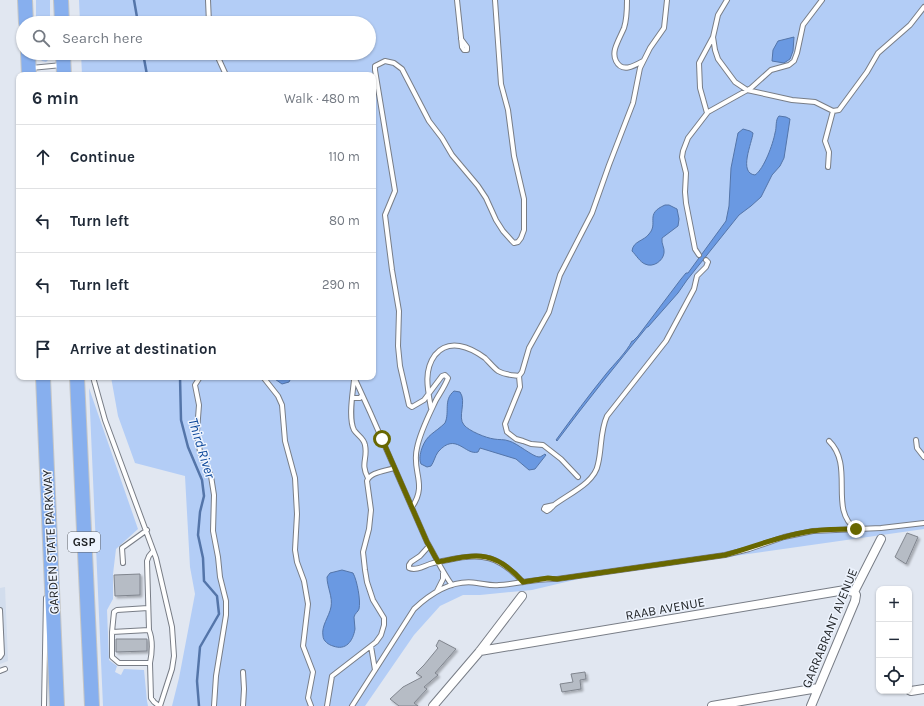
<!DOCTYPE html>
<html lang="en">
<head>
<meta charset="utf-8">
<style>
  body { margin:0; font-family:Karla,sans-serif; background:#f2f2f3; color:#1f2937 }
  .controls { position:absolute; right:12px; bottom:12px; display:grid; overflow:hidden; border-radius:8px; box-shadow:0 1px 3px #0004 }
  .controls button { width:36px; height:36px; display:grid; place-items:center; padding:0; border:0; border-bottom:1px solid #e0e1e3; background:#fff; color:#1f2937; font:20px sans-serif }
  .stop { position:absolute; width:12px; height:12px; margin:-9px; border:3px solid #686700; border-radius:50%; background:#fff }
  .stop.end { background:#686700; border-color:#fff; box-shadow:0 1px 4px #0008 }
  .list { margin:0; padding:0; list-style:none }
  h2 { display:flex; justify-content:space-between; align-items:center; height:52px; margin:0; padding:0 16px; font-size:17px }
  h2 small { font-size:13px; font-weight:400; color:#747a83 }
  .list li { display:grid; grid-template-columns:26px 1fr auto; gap:12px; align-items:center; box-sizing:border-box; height:64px; padding:0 16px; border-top:1px solid #e0e1e3 }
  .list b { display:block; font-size:15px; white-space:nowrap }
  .list em { font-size:13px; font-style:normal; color:#747a83 }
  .icon { flex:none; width:22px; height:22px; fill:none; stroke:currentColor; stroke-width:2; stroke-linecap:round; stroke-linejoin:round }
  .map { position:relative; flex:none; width:924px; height:706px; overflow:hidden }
  .search { position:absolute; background:#fff; box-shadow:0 1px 3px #0004; left:16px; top:16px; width:360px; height:44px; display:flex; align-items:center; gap:10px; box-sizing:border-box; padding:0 14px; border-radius:22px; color:#747a83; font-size:15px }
  .panel { position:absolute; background:#fff; box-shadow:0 1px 3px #0004; left:16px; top:72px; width:360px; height:308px; border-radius:8px }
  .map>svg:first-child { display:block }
  .built { fill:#d2dded }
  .green { fill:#b3cdf6 }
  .water { fill:#6a99e2; stroke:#5475a9 }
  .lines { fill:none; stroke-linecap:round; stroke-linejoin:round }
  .stream { stroke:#5475a9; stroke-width:2.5 }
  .building { fill:#b6bcc5; stroke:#80858e; filter:url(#shadow) }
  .lane-casing { stroke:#787d86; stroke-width:6 }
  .street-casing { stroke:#787d86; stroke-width:10 }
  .highway-casing { stroke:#c5c6c6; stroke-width:16 }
  .lane { stroke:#fff; stroke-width:4 }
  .street { stroke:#fff; stroke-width:8 }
  .highway { stroke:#87afee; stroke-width:14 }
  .route { stroke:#686700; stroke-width:5 }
  .labels { text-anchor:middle; stroke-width:3; stroke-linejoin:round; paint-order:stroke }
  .shield { fill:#eef4fe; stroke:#5d6166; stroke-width:1 }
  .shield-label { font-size:12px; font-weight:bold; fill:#1f2225 }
  .street-label { font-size:13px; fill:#1f2225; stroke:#eef4fe }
  .water-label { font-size:14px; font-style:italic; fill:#074498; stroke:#eef4fe }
</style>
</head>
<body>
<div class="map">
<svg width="924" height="706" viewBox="0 0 924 706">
  <defs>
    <filter id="shadow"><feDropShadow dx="2" dy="2" stdDeviation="1" flood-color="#0004"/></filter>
  </defs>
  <rect width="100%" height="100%" fill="#e1e7f1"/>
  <!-- built -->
  <path class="built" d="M5,587L8,661L0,664V588Z"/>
  <!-- green -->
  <path class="green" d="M36,0H50V23H36Z
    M79,0H924V529L587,577L532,590L480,595H463L440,606L414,635L365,706H172L179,678L195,594L190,567L185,476L135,463L118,416L111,377H373V75H82L81,53H369V23H80Z
    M38,53H51L49,59L46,62L42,61L38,56Z
    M89,388L138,529L116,549L113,574V599L107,610L109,660L117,666L115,672L121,675L124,669L144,670L147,701L148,706H103Z"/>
  <!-- water -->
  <path class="water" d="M794,37L793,51L790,59L784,63L772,61L773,50L778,41Z
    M779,116L786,117L790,119L784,158L780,166L772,175L761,197L751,206L739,215L687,280L678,293L648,327H647C616,365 586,402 557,441L556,440C572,418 589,395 606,374C614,364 626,353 632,341H633L638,336L681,279L686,273H688L726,221L729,206L731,168L738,133L743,129L750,131L753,133C752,143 738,173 755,175C764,169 773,144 775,133C777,127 775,120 779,116Z
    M665,205H669L677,209L679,219L678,226L662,238C661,244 665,248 664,253C663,261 653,268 645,264C640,262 636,255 632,251C633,241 644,241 649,234C659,223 644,214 665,205Z
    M272,377H291V378L289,382L282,384Z
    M454,391L460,392C467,402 457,417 464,425C469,431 486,438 494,439C499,440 504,439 509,441C517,443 533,457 539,457C541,457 543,455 545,454L546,455L535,469L529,470L516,459L480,448L478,452C465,456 456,431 438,452C435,456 434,462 431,466L427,467L421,464C419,459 420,454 422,448C427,434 435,433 445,423C450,412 443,400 454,391Z
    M342,570L353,573C357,580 361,601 359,609C358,612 355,613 354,617C354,621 355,625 355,629C353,641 346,651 333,646C329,645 323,641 323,636C321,626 329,617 331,607C333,597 327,587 327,577L330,573Z"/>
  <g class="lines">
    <!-- stream -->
    <path class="stream" d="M134,0L138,23
      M143,53L147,75
      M180,377L181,420L188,447L202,480L204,496L200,512L198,535L203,558L204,581L217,596L219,614L200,647L197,681L199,706"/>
  </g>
  <!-- building -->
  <path class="building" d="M907,533L918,537L906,564L895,557Z
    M140,574V595L115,596L114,575Z
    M116,639H147V651L116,652Z
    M439,640L456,649L435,673L438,675L424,687L427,689L414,703L418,706H399L390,699L403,687L422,677L416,673L424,665L438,648L436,646Z
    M585,672L586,679L580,680L581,689L562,692L560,684L573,682L571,674Z"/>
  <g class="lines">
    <!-- lane casing -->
    <g class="lane-casing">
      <path id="lane" d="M208,0L209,23
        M457,0L462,47L464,50H467V47L461,39
        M627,0C627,9 627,19 624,28C621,35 617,42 615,49C614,53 614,57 616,61C622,73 634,66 643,61
        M713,37L715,50L718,59L735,82L747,90L792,100L815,102L833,111L839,110L867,72L878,53L910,25L924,7
        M216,53L226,75
        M31,68L62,65
        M707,113L700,88L699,63L713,37L718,15L727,0
        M828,167L829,152L825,141L833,111
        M699,255L695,249L686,203L685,192L686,173L682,157L683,151L688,138L708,112L751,88L771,70L789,65L794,61L797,53L803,25L822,0
        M93,377L105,420L156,558L172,627L174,656L172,669L160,706
        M200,377L195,385L199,405L197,431L200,452L211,476L214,495L213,531L218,557L220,577L226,601V615L216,676L214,706
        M263,377L278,396L282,405L285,441L295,478L297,514L295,550L297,562L304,581L308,604L303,646L313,672L308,698L311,706
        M354,377L370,412L427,542C436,557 442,572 452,585
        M354,380C353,392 348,418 354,430C357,435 364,438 365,445C368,459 360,463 368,478
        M352,398H360L362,395
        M431,408C428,391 423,371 435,355C449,338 470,347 485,358C489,362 493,367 498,371C505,375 511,375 519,376
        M916,440L917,448L924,457
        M829,441C855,466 828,510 856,529
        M578,477L561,459L543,445L531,444L523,441L516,439L507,432L505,424L518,392L520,387L519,376L522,372L529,348L549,312L560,275L592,213L609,165L633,103L640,68L650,48L664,28L667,0
        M554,505L545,507L544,509L547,511C550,510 552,507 554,505C568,494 595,483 598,464C602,448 600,431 607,416L666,341L694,289L697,276L706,267L708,262L706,260
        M412,507C428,484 411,471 417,448C420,432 429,415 436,400C440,393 445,386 448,378L445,375L442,376L424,400L412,407L409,405L400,366L398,346L399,311L392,270L385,215L395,191L375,70V66L385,61L394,63L402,69L429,121L442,138L452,155L478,186L486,198L496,220L503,231L512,241L514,243L518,242L521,238L524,230V199L514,156L508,110L501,84L495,0
        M429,546L420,556L411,562L409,565V568C416,571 424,566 430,564C436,562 442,561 448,560C482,552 499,556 523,582
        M123,563L122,548L147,530
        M437,591L443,579V573
        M148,608L117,610L114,612L112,632V657L119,663H150L151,698L154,702L159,706
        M0,610L2,654L0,657
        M149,630C153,640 152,653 150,663
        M112,632L149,630L147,561L149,556L153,551
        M371,646L375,670
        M0,671L5,669
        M243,672L244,689L243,706
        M44,706L46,598
        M327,706L332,676L376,642L381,635L384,625V618L373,600L367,582L365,570L363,552L369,529L371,510L367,481C370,472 386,471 394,468
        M352,706L414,609C431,593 453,579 477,583C485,584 491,586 499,585C518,584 537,578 557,579L725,555L749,549L784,537L813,531L881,528L924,523"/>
    </g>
    <!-- street casing -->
    <g class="street-casing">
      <path id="street" d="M480,651L845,590L854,592
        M909,690L911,691L924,689
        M433,706L480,651L522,596
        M712,706L818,688
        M811,706L855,601L856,595L854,592L881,539"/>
    </g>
    <!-- highway casing -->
    <g class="highway-casing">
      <path id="highway" d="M25,0L26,23
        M61,0L62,23
        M28,53L29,75
        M63,53L64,75
        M43,377L57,706
        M77,377L92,706"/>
    </g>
    <!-- lane -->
    <use href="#lane" class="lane"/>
    <!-- street -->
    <use href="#street" class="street"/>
    <!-- highway -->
    <use href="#highway" class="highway"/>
  </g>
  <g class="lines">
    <!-- route -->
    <path class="route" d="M382,439L427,542L438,562C477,554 494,549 523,582L548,578L557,579L725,555C754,547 782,535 812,531C827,529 842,529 856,529"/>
  </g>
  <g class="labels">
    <!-- shield labels -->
    <rect class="shield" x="68" y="532" width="32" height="20" rx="3"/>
    <g class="shield-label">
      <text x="84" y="546">GSP</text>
    </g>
    <!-- street labels -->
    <g class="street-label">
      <text transform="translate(50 542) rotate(-93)" y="5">GARDEN STATE PARKWAY</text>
      <text transform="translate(665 608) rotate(-10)" y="5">RAAB AVENUE</text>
      <text transform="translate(829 628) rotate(-68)" y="5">GARRABRANT AVENUE</text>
    </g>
    <!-- water labels -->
    <g class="water-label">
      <text transform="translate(202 448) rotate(73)" y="5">Third River</text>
    </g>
  </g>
</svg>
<div class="controls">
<button>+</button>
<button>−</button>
<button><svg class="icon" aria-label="locate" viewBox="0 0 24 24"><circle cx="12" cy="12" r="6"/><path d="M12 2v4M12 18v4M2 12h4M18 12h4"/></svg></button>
</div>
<div class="stop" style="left:382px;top:439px"></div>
<div class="stop end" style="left:856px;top:529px"></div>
<div class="search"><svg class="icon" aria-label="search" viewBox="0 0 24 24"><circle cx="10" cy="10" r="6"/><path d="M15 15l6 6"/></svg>Search here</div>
<section class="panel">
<h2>6 min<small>Walk · 480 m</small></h2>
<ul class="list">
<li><svg class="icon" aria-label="ahead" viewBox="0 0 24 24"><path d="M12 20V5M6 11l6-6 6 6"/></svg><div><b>Continue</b></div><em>110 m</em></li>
<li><svg class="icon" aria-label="left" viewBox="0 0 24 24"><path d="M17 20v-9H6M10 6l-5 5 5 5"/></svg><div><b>Turn left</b></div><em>80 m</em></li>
<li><svg class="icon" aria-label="left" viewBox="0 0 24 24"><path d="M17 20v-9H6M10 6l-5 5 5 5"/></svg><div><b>Turn left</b></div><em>290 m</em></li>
<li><svg class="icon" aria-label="arrive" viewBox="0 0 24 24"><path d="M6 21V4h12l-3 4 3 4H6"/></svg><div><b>Arrive at destination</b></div></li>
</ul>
</section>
</div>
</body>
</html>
